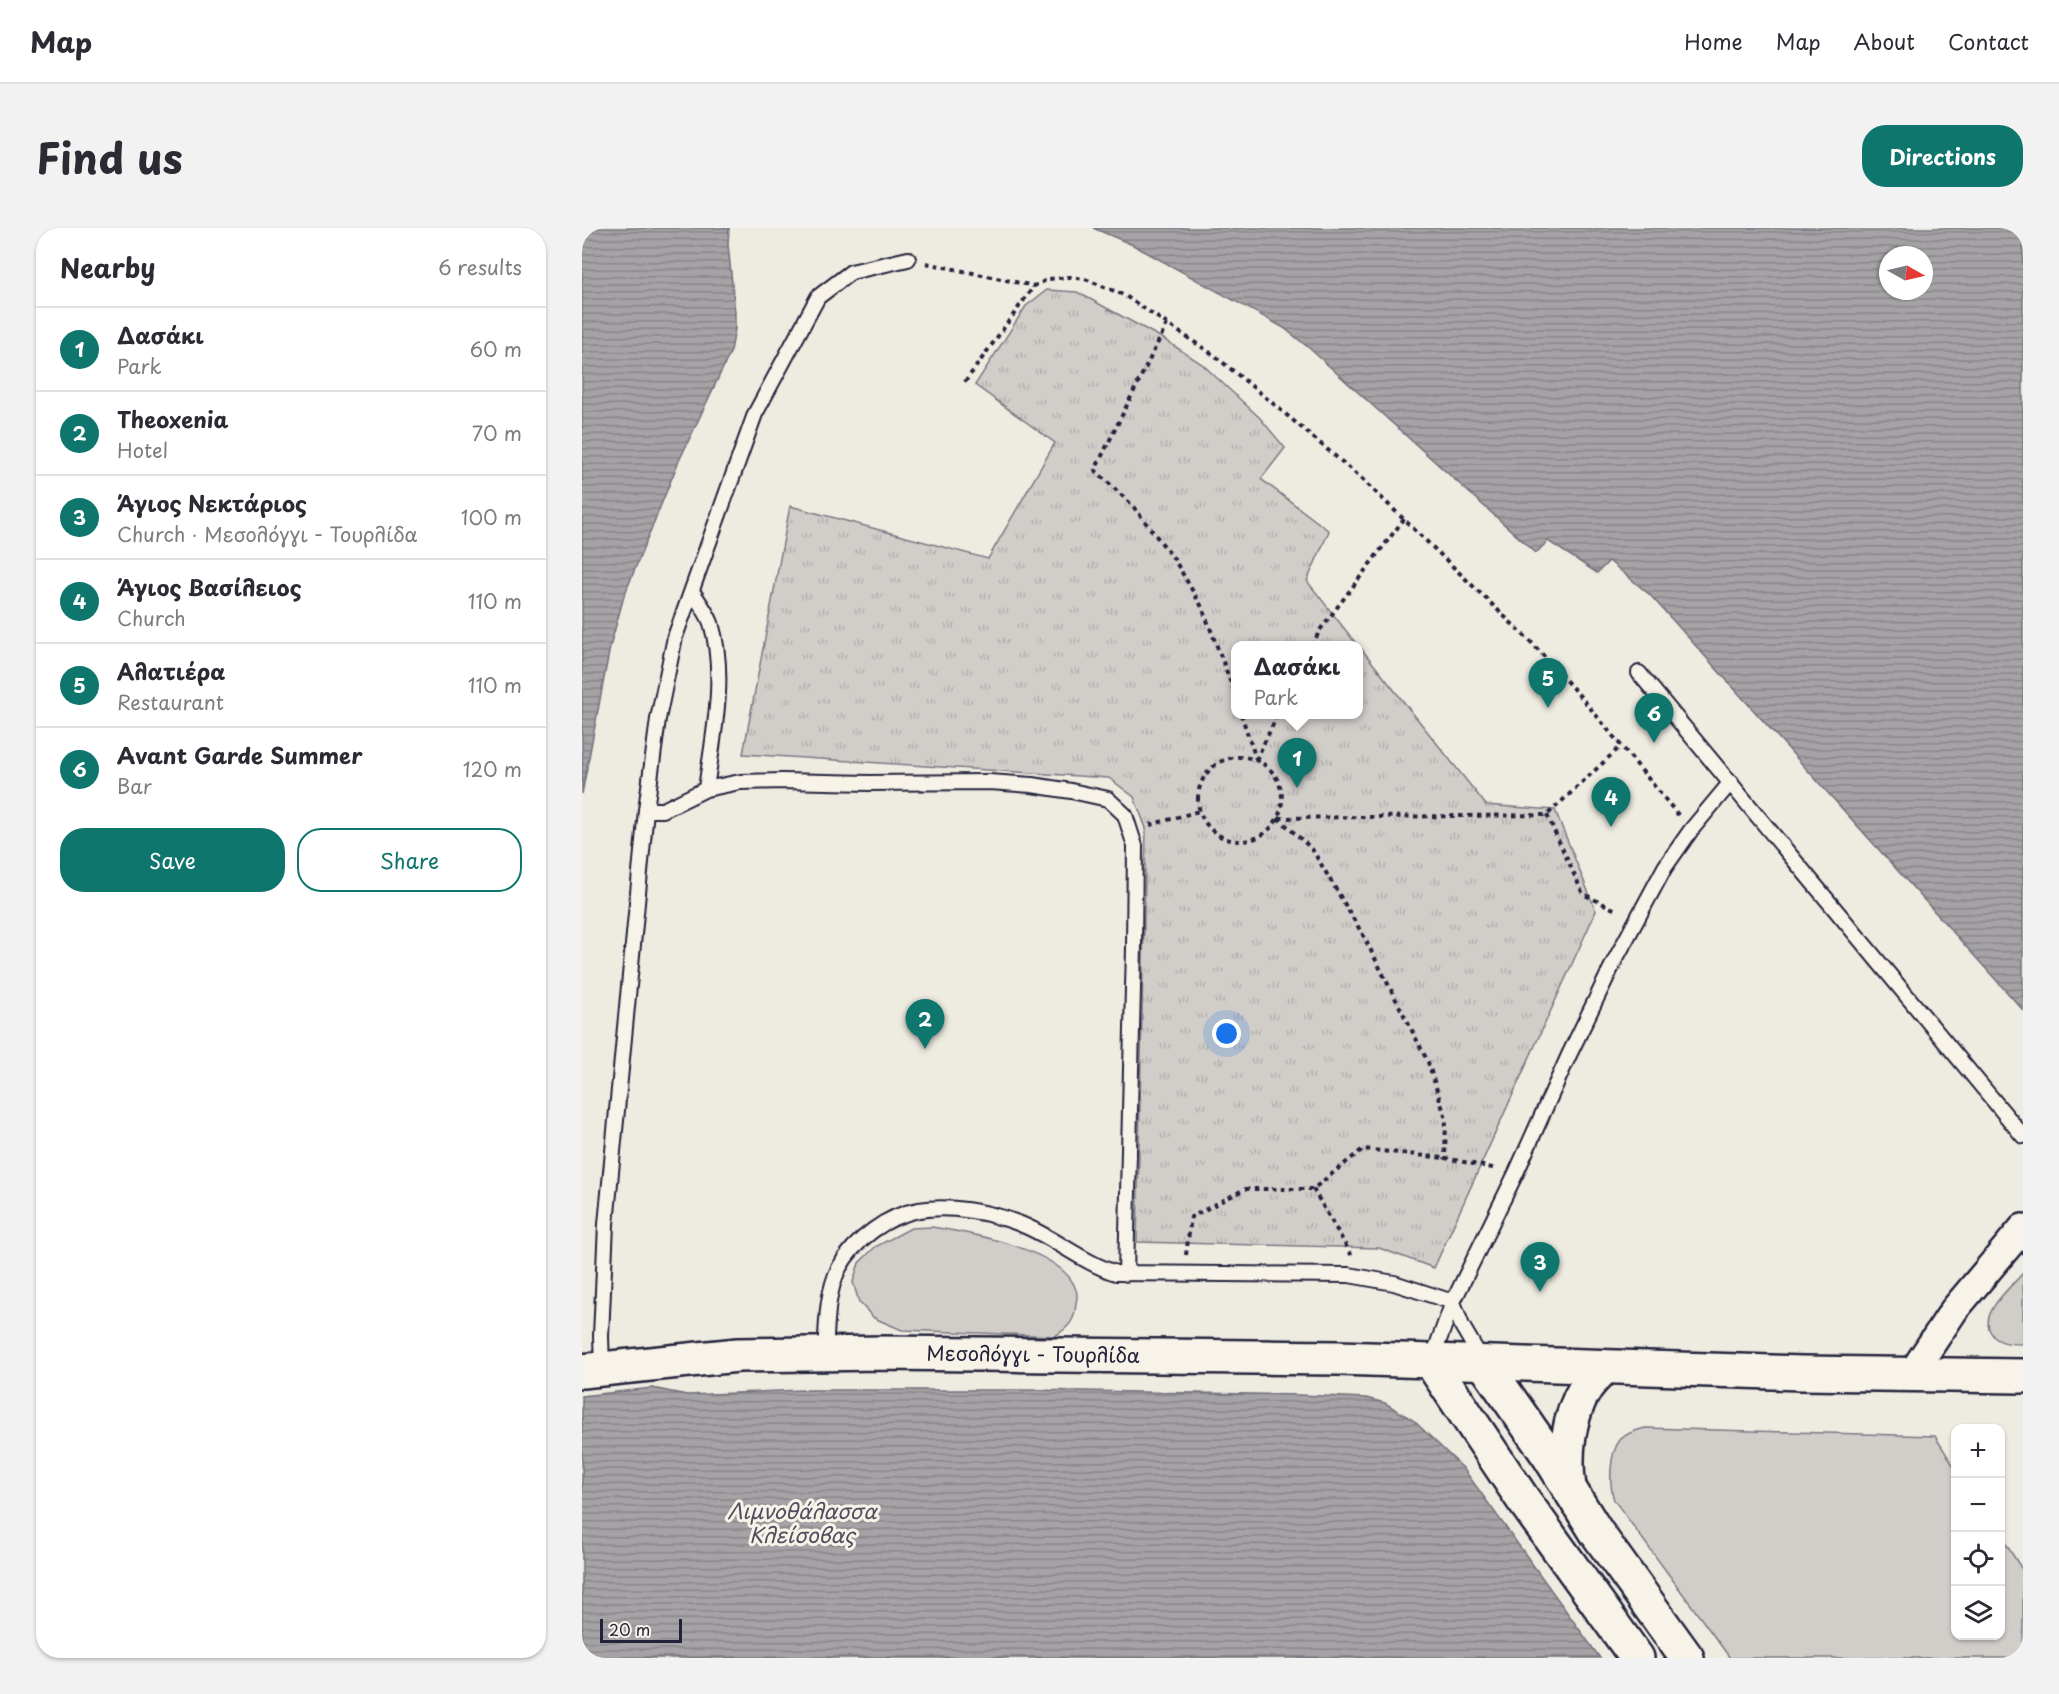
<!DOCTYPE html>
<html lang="en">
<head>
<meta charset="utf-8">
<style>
  body { margin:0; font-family:"Playpen Sans",sans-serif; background:#f2f2f3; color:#2b2b33 }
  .controls { position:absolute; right:18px; bottom:18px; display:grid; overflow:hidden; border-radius:12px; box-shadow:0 2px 4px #0004 }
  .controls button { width:54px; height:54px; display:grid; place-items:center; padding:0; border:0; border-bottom:2px solid #e1e1e2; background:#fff; color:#2b2b33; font:30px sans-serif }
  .compass { position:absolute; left:1297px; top:18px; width:54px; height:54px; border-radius:50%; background:#fff; box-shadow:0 2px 4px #0004; rotate:98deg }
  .scale { position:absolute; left:18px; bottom:15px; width:82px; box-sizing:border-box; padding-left:6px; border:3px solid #22223b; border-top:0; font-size:16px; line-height:21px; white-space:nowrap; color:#22223b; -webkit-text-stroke:4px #f7f3e8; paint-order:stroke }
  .you { position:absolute; left:645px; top:806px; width:21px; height:21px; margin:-15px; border:4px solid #fff; border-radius:50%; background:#1a73e8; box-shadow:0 0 0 9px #1a73e833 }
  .badge { display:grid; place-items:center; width:39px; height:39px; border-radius:50%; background:#0f766e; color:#fff; font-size:20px; font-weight:700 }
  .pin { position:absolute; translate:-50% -50px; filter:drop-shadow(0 2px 3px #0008) }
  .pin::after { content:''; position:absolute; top:32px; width:21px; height:18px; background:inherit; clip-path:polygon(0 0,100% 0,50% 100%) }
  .popup { position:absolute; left:649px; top:413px; width:132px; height:78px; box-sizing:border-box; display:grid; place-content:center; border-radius:12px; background:#fff; filter:drop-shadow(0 2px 4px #0005); font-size:20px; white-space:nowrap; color:#7c7c81 }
  .popup b { font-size:22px; color:#2b2b33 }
  .popup::after { content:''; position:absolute; left:50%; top:100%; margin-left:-12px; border:12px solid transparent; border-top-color:#fff }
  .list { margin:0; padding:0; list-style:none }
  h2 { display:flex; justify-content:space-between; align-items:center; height:78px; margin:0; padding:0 24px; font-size:26px }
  h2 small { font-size:20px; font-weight:400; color:#7c7c81 }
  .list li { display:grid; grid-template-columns:39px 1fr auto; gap:18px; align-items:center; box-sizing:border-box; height:84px; padding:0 24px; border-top:2px solid #e1e1e2 }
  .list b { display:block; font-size:22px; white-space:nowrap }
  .list p { margin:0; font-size:20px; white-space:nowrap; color:#7c7c81 }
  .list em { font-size:20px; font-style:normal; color:#7c7c81 }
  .actions { display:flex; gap:12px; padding:18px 24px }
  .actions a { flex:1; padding:14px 0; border:2px solid #0f766e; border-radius:24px; text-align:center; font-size:21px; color:#0f766e }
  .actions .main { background:#0f766e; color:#fff }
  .icon { flex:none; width:33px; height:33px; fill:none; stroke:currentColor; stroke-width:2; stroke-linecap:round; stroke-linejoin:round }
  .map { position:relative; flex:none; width:1441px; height:1430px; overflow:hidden; border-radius:24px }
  header { display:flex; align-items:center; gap:36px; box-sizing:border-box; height:84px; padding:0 30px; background:#fff; border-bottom:2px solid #e1e1e2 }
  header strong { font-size:28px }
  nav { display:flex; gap:33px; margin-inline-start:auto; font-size:21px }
  .intro { display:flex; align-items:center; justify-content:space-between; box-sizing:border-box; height:144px; padding:0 36px }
  h1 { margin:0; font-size:42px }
  .button { padding:15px 27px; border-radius:24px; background:#0f766e; color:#fff; font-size:21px; font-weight:700 }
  main { display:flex; gap:36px; padding:0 36px }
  aside { flex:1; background:#fff; border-radius:24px; box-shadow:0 2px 4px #0004 }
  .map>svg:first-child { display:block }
  .grass { fill:#d1cdc9; stroke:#7a7882; stroke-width:1.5 }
  .park { fill:url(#park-tufts); stroke:#7a7882; stroke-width:1.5 }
  .water { fill:url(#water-rules); stroke:#716f7b; stroke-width:1.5; fill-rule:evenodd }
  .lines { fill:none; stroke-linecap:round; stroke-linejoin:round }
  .lane-casing { stroke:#22223b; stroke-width:18 }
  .street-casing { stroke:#22223b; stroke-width:32 }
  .secondary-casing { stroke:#22223b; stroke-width:38 }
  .path { stroke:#22223b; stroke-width:4; stroke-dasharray:4.5 4.5; stroke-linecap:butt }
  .lane { stroke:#f7f3e8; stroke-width:14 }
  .street { stroke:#f7f3e8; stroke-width:27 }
  .secondary { stroke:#f7f3e8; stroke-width:33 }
  .labels { text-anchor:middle; stroke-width:6; stroke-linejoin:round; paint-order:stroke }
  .street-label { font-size:20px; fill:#22223b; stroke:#f7f3e8 }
  .water-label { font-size:21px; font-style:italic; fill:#504f60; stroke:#f7f3e8 }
</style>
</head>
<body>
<header>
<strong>Map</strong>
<nav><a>Home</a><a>Map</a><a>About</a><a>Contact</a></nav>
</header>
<div class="intro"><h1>Find us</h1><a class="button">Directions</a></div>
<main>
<aside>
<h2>Nearby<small>6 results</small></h2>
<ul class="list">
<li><span class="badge">1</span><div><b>Δασάκι</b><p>Park</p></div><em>60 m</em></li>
<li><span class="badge">2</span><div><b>Theoxenia</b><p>Hotel</p></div><em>70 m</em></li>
<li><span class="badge">3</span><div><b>Άγιος Νεκτάριος</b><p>Church · Μεσολόγγι - Τουρλίδα</p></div><em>100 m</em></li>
<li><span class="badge">4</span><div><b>Άγιος Βασίλειος</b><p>Church</p></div><em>110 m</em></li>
<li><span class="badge">5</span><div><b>Αλατιέρα</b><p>Restaurant</p></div><em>110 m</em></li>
<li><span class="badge">6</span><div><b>Avant Garde Summer</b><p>Bar</p></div><em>120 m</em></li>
</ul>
<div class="actions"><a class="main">Save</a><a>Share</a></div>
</aside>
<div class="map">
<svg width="1441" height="1430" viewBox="0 0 1441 1430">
  <defs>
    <pattern id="park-tufts" width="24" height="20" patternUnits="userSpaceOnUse" patternTransform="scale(1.5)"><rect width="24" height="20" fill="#d1cdc9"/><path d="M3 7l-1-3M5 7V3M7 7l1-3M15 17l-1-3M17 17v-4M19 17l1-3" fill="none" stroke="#b3b0ae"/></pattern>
    <pattern id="water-rules" width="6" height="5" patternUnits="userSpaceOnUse" patternTransform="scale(1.5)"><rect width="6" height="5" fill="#a6a3a6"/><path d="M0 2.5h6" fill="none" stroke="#878488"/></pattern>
  </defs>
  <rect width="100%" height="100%" fill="#eeebe1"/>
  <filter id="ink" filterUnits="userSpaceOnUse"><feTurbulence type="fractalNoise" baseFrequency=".0167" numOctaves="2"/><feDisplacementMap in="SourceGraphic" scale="12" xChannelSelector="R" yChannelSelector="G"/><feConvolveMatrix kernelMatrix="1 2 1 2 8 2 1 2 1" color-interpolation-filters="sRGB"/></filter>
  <g filter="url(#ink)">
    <!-- grass -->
    <path class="grass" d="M350,999C387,1005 482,1021 494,1062C496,1066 495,1071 494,1075C493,1093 487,1099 473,1108L320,1102L292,1090L277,1074L271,1054L277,1035L293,1019L329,1000Z
      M1441,1045V1116C1429,1116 1414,1116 1408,1103C1398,1084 1429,1059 1441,1045Z
      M1063,1200L1353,1208L1373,1240L1374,1408H1418L1419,1308L1441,1343V1430H1148L1032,1272C1027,1256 1027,1226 1038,1212C1044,1205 1055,1202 1063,1200Z"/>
    <!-- park -->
    <path class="park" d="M465,62L495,64L580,110L620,136L678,190L703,220L679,251L747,303L725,353L776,418H654V486H777V418L904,577L973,582L1014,683L852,1040L797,1020L555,1014L564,600L552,569L527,550L161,526L208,278L406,331L473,215L393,157L444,78Z"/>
    <!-- water -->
    <path class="water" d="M0,0H147L146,16L153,85V101L149,123L96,235L42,368L28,419L0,566Z
      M511,0H1441V782L1068,367L1027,333L1015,345L966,313L954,325L727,120L702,100L551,17ZM1306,27H1342V63H1306Z
      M70,1160L105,1167L221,1162H447L718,1167L784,1170L803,1175L831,1192L881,1240L1018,1430H0V1168Z"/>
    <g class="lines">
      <!-- lane casing -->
      <g class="lane-casing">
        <path id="lane" d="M110,363C116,373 125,384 129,395C145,448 131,508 124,561
          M1057,445L1441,908
          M64,582H81L124,561L158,554L200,553L287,555L407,554L450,557L489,563L526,571L543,587L553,618L552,719L544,1046
          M871,1074L880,1098L901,1134
          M243,1126C245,1098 244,1066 257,1040C272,1012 306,987 337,982C368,977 407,984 436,995C471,1008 499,1034 534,1045L767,1047L812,1055L871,1074
          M849,1134L871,1074L934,945L987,827L1033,732L1083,639L1109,602L1149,554
          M20,1140L19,1108L24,996L64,582L76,491L93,409L173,186L236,69L269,44L326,31"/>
      </g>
      <!-- street casing -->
      <g class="street-casing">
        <path id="street" d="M1329,1147L1372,1082L1441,1000"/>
      </g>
      <!-- secondary casing -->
      <g class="secondary-casing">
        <g id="secondary">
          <path d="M849,1134L940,1270L1055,1430"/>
          <path d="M902,1135L967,1228L1015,1305L1105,1430"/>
          <path id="s1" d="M0,1143L156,1127L301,1125L756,1130L1220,1145L1441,1148"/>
          <path d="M987,1259C982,1227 986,1189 1003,1161C1008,1153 1016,1146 1022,1139"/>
        </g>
      </g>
      <!-- path -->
      <path class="path" d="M344,35L452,58
        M585,96L513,242L551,278L592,331L620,379L654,468
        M383,154L452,58L467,51L488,49L503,51L542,67L633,128L694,178L779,250L950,415L1004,475L1097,588
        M730,418L738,402L822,291
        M659,486L674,531
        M616 571a42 42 0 1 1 84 0a42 42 0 1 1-84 0Z
        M674,532L696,486
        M965,587L1001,666L1036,683
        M696,590L730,621L781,707L846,834L864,891L863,930L915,941
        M697,590L965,587L1039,518
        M568,597L617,583
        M731,961L770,1028
        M604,1027L609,989L663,961H731L781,921L863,930"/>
      <!-- lane -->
      <use href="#lane" class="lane"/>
      <!-- street -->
      <use href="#street" class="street"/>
      <!-- secondary -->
      <use href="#secondary" class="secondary"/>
    </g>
  </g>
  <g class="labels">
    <!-- street labels -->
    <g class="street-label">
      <text dy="7" stroke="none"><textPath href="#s1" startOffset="452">Μεσολόγγι - Τουρλίδα</textPath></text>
    </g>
    <!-- water labels -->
    <g class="water-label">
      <text x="220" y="1291">Λιμνοθάλασσα<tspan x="220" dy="24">Κλείσοβας</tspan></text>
    </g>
  </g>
</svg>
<div class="controls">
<button>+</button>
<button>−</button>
<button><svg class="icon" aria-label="locate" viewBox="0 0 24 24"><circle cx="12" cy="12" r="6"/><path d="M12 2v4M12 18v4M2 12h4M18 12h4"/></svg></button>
<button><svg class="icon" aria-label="layers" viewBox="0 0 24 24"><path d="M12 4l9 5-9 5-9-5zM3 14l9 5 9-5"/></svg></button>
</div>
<svg class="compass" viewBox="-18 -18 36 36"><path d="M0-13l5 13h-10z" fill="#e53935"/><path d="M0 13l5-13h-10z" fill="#7c7c81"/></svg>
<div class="scale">20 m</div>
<div class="you"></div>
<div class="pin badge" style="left:715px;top:560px">1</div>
<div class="popup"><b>Δασάκι</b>Park</div>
<div class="pin badge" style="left:343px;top:821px">2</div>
<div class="pin badge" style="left:958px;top:1064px">3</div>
<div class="pin badge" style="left:1029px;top:599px">4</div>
<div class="pin badge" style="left:966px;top:480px">5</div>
<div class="pin badge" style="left:1072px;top:515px">6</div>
</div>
</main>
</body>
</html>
